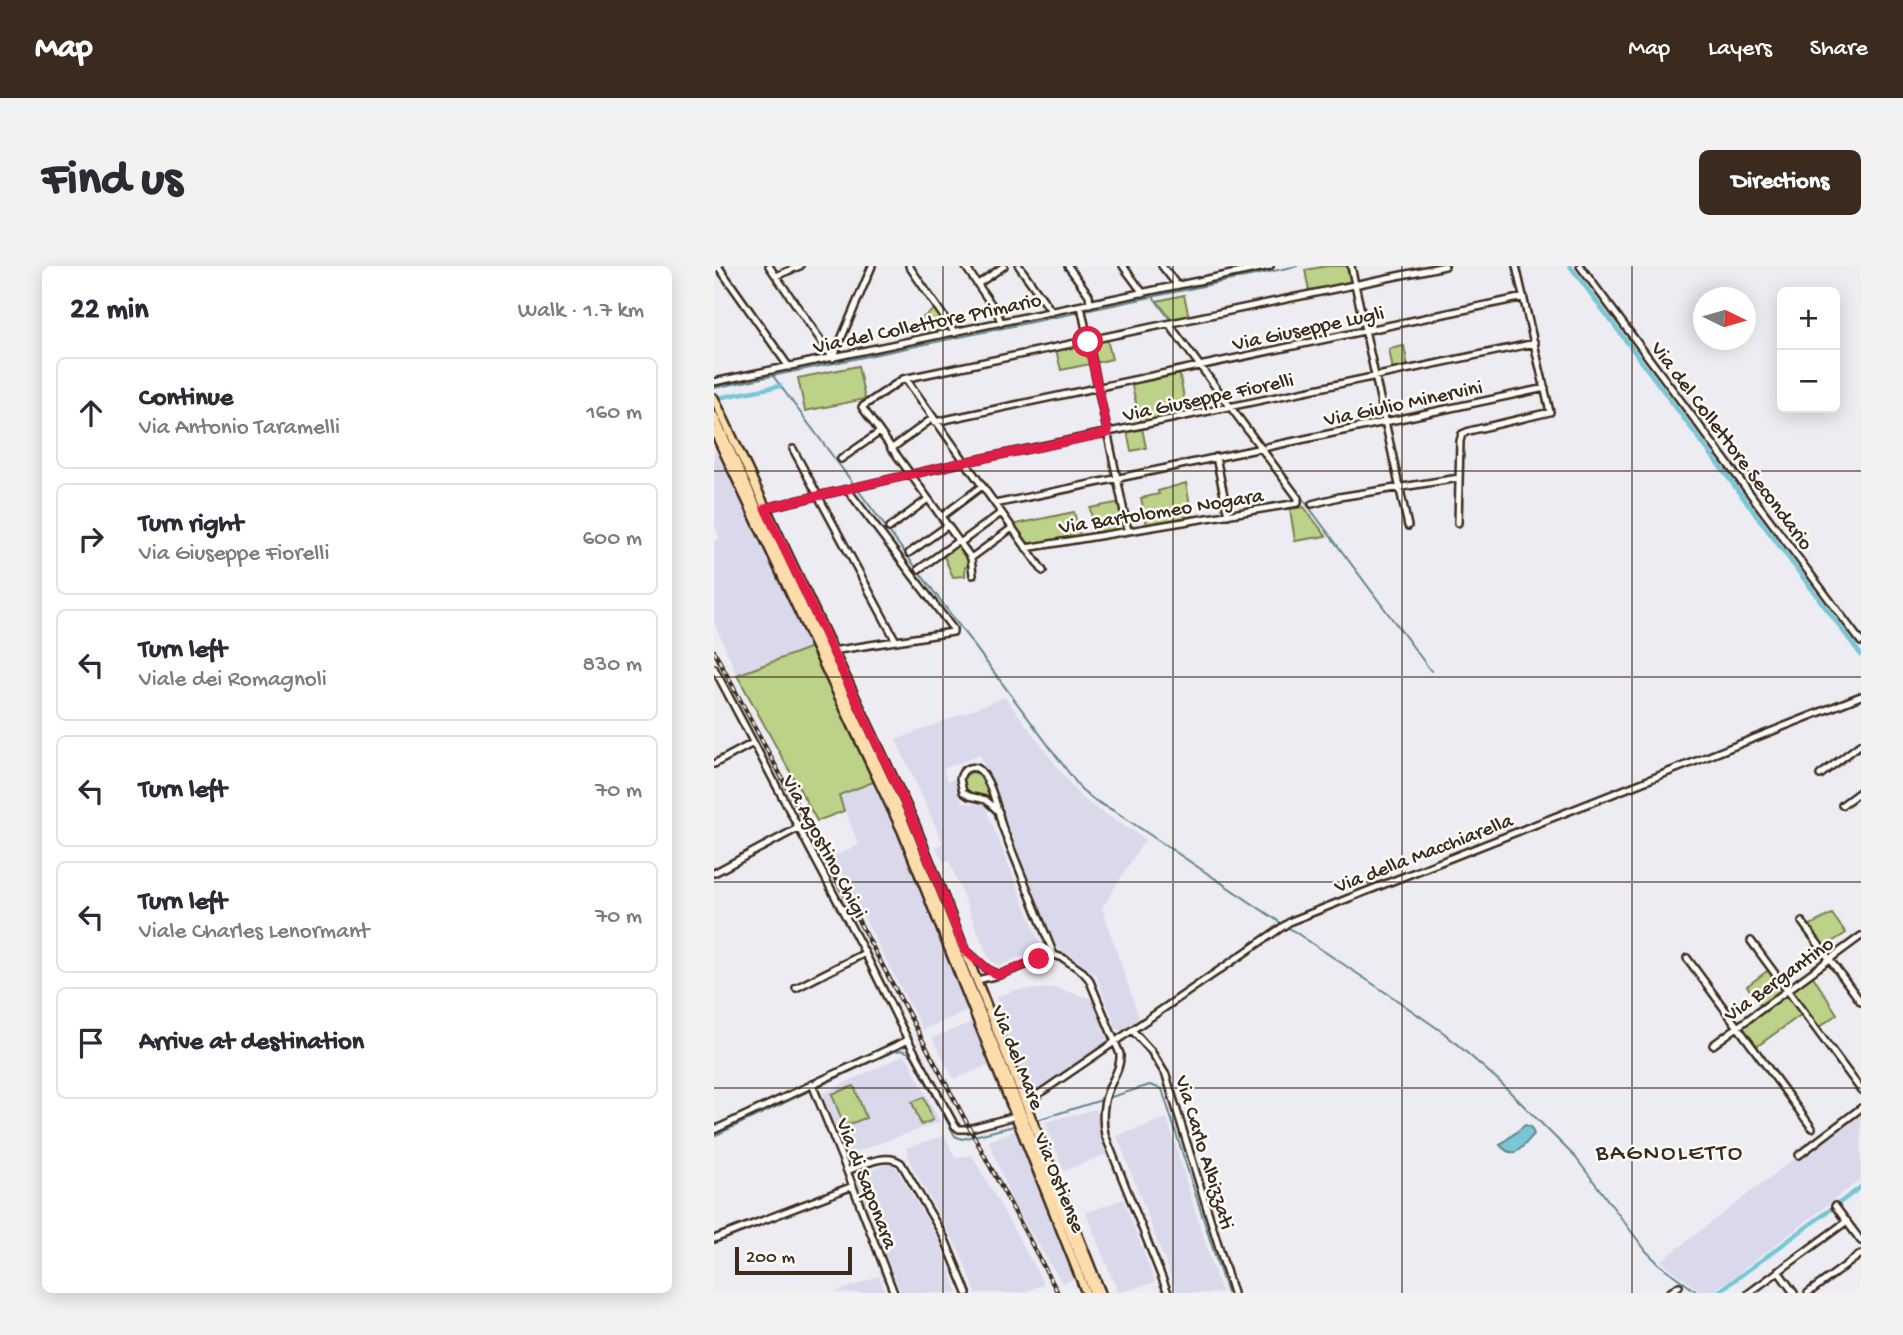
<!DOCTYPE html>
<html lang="en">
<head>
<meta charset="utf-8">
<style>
  body { margin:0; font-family:"Gochi Hand",sans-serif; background:#f2f2f3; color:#2b2b33 }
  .controls { position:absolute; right:21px; top:21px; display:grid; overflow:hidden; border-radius:10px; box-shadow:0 4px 18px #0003 }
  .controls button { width:63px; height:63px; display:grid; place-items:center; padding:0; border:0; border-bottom:2px solid #e1e1e2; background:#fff; color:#2b2b33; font:35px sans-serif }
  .compass { position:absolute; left:979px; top:21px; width:63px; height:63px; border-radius:50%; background:#fff; box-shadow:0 4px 18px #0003; rotate:95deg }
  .scale { position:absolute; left:21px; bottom:18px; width:117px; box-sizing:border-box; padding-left:7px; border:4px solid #3b2a1e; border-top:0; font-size:19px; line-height:24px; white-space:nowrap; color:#3b2a1e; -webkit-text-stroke:5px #fdfcf7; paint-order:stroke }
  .stop { position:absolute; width:21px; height:21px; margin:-16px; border:5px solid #e11d48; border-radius:50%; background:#fff }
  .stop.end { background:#e11d48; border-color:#fff; box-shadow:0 2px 7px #0008 }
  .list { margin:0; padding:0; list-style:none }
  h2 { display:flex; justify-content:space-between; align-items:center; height:91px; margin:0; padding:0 28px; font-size:30px }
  h2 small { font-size:23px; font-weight:400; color:#7c7c81 }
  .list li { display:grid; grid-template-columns:46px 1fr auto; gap:21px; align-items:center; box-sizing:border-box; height:112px; margin:0 14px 14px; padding:0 14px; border:2px solid #e1e1e2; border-radius:10px }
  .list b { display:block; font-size:26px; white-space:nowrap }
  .list p { margin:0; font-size:23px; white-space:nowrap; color:#7c7c81 }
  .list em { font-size:23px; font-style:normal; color:#7c7c81 }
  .icon { flex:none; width:38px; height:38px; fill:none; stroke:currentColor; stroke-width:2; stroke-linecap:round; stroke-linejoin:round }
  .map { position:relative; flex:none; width:1147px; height:1027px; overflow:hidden; border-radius:10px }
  header { display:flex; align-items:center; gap:42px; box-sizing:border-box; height:98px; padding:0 35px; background:#3b2a1e; color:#fff }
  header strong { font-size:33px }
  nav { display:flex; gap:38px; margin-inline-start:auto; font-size:24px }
  .intro { display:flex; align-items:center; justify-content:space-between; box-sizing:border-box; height:168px; padding:0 42px }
  h1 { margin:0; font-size:49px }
  .button { padding:18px 32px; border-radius:10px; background:#3b2a1e; color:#fff; font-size:24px; font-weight:700 }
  main { display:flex; gap:42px; padding:0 42px }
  aside { flex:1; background:#fff; border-radius:10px; box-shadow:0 4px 18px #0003 }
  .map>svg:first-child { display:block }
  .built { fill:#dad8eb }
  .green { fill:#bcd288; stroke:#7c7e53; stroke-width:2 }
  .water { fill:#78c6d6; stroke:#60888c; stroke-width:2 }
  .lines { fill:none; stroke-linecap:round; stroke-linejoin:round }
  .stream { stroke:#60888c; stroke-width:2 }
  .canal { stroke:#78c6d6; stroke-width:4.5 }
  .minor-casing { stroke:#3b2a1e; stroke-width:10 }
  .major-casing { stroke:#3b2a1e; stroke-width:12 }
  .minor { stroke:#fdfcf7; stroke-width:5 }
  .major { stroke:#fddcac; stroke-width:7 }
  .rail-casing { stroke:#3b2a1e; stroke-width:4.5 }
  .rail { stroke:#fdfcf7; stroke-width:2; stroke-dasharray:5; stroke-linecap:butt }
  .route { stroke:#e11d48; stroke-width:9 }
  .grid { fill:none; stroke:#3b2a1e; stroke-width:2; stroke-opacity:0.55 }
  .labels { text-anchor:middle; stroke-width:5; stroke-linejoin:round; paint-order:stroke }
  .street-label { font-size:21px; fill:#3b2a1e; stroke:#fdfcf7 }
  .quarter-label { font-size:24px; letter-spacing:2px; fill:#3b2a1e; stroke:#fdfcf7 }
</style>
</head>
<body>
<header>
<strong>Map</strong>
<nav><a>Map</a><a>Layers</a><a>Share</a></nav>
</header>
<div class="intro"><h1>Find us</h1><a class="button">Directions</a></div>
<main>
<aside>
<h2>22 min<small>Walk · 1.7 km</small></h2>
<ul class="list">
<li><svg class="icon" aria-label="ahead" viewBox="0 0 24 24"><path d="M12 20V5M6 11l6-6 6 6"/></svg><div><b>Continue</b><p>Via Antonio Taramelli</p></div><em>160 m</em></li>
<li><svg class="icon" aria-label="right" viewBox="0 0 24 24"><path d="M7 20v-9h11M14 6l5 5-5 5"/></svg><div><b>Turn right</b><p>Via Giuseppe Fiorelli</p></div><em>600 m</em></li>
<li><svg class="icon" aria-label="left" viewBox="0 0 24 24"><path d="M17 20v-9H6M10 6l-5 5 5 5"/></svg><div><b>Turn left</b><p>Viale dei Romagnoli</p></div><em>830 m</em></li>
<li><svg class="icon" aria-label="left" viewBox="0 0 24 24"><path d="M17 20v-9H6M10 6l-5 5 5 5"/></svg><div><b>Turn left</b></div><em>70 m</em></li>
<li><svg class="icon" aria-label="left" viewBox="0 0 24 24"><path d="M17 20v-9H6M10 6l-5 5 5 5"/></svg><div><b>Turn left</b><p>Viale Charles Lenormant</p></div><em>70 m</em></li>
<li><svg class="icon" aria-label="arrive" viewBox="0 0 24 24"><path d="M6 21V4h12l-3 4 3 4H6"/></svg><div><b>Arrive at destination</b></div></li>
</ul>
</aside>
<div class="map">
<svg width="1147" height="1027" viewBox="0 0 1147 1027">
  <rect width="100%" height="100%" fill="#edecf2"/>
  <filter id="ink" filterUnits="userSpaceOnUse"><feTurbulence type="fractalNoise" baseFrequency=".0143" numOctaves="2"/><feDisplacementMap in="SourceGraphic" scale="14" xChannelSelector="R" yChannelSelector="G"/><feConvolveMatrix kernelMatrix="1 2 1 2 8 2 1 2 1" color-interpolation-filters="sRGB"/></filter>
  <g filter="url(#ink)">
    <!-- built -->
    <path class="built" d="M0,184L12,197L98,381L23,409L0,356V276L6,272L0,258Z
      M291,431L363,527L377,539L431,573L388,642L426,755L410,766L402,762L382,708L360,696L341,679L266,489L229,503L234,515L240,513L248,536L271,540L328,682L285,700L275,693L235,595L229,596L222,581L229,577L182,474Z
      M162,515L204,615L202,616L204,622L207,621L253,734L250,738L253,745L209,764L118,591L145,579L125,529Z
      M342,722L379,733L397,775L317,829L315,827L311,829L279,743L285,741L282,731L302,724Z
      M258,756L275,799L240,813L218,772Z
      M190,789L194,793L226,856L135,888L131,887L108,828Z
      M382,843L392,888L350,905L331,856Z
      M1147,846V913L1021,1010L997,1027H988L947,995L1081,892H1086Z
      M453,852L476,928L507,1027H463L403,870Z
      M303,864L361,1013L348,1017L300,940L275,875Z
      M231,869L241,892L258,889L330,1018L308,1027H262L246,986L198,900L192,882Z
      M173,898L181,900L225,975L244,1027H187L142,917L146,909Z
      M409,933L441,1016L404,1027L372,947Z
      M165,1010L172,1027H121Z"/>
    <!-- green -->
    <path class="green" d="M613,0H636L639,16L595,25L591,4Z
      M470,29L475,51L458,54L443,35Z
      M223,42L236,62L235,65L215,70L205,54Z
      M393,73L398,93L381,97L377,77Z
      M372,77L376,98L347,104L342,84Z
      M690,80L694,101L679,104L675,83Z
      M144,100L151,133L91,145L84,112Z
      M465,106L473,147L427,157L417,116Z
      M428,162L432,182L417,185L413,165Z
      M472,217L478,250L433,259L427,232L445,228L444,225Z
      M407,236L412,263L381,269L376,242Z
      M590,241L612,270L581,275L576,243Z
      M360,246L366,270L313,279L298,259Z
      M243,278L252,289L256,300L251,301V310L239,311L229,288Z
      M98,381L162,515L125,529L130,545L103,555L23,409Z
      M258,506C273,508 275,525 280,538L271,531L252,526C248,516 247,510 258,506Z
      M1118,648L1132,667L1110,681L1094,660Z
      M1056,703L1070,723L1047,740L1033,720Z
      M1098,709L1123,748L1104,762L1077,724Z
      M1074,727L1088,748L1042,781L1027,761Z
      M140,820L152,852L130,860L118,828Z
      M210,831L219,854L207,859L198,836Z"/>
    <!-- water -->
    <path class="water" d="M811,859L817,861L820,868C809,880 801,896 786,879Z"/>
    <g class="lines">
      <!-- stream -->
      <path class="stream" d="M440,32L518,138
        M371,45L583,0
        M59,110L367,523L380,534L402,546L567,657
        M0,122L366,46
        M521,142L717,405
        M572,660L677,730L730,767L784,814L862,892L932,985L945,998L984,1027
        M323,854L436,819L448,823L513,1027
        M0,870L167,791C178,786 189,780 198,790L241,870L248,873L304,859"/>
      <!-- canal -->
      <path class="canal" d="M856,0L1147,389
        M4,132L66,120
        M1003,1027L1147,921"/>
      <!-- minor casing -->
      <g class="minor-casing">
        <path id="minor" d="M4,0L75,101
          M55,0L119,92
          M195,0L241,67
          M251,0L284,48L287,57
          M305,0L338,46
          M354,0L375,29L376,38
          M409,0L429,27
          M448,0L463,19
          M637,0L694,260
          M866,0L1147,376
          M62,10L86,0
          M264,18L290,0
          M367,40L414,265
          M119,92L158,0
          M192,113L329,305
          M0,116L556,0
          M221,156L810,31
          M553,181L831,122
          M79,183L182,375
          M177,183L219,152
          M502,191L514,249
          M127,193L166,166
          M281,238L548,182
          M598,238L625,231L745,212
          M51,242L251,196L821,77
          M227,251L268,220
          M744,257L746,175L748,168L755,165L836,146L802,0
          M175,262L214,233
          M246,277L287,247
          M312,282L584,237V232L455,58
          M195,287L233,260
          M257,292L298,262
          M205,303L244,275
          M259,309L257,292L148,141L189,113L731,0
          M118,385L239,366V363L133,223
          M0,402L151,687L194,774L241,860L245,863H253L302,850
          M0,498L39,477
          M1106,509L1147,478
          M1128,539L1147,525
          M285,546L272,534L255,530L249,526L246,513C248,504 254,500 263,502C276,509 284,545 288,560L340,689
          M0,607L84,562
          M1088,656L1147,736
          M1037,675L1147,824
          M254,686L273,703L285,709
          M973,692L1098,862
          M263,714L285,709L335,690L340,689L349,692L369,706L375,713L406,788C407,802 399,812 394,825C388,840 388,854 391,869L454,1027
          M82,722L151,687
          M418,764L437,785L452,809L519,1027
          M999,779L1147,670
          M98,818L133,905L180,1027
          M316,834L577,655L1147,430
          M0,864L194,774
          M1085,889L1147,842
          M133,905C149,899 172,886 187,897L230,971L253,1027
          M1121,940L1147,975
          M0,973L139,920
          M1064,1005L1080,1027
          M955,1027L965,1020
          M1035,1027L1133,955
          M1094,1027L1147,988"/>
      </g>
      <!-- major casing -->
      <g class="major-casing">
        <path id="major" d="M0,132L199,554L387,1027
          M0,150L189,553L380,1027
          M0,165L188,565L372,1027"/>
      </g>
      <!-- minor -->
      <use href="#minor" class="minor"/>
      <!-- major -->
      <use href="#major" class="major"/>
      <!-- rail casing -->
      <g class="rail-casing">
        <path id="rail" d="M0,385L344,1027"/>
      </g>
      <!-- rail -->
      <use href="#rail" class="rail"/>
    </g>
  </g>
  <g class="lines" filter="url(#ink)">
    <!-- route -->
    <path class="route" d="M325,693L285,709L274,704L251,684L197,550L51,242L251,196L394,167L374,76"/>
  </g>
  <!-- grid -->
  <path class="grid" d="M229,0V1027M459,0V1027M688,0V1027M918,0V1027M0,205H1147M0,411H1147M0,616H1147M0,822H1147"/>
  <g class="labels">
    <!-- street labels -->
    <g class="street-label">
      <text transform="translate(213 56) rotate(-12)" y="7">Via del Collettore Primario</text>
      <text transform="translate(594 61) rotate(-12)" y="7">Via Giuseppe Lugli</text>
      <text transform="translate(494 130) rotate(-12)" y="7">Via Giuseppe Fiorelli</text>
      <text transform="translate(689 136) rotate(-12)" y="7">Via Giulio Minervini</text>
      <text transform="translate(1019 179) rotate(53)" y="7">Via del Collettore Secondario</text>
      <text transform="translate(447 244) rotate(-9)" y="7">Via Bartolomeo Nogara</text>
      <text transform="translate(112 580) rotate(62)" y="7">Via Agostino Chigi</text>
      <text transform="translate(709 586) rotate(-21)" y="7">Via della Macchiarella</text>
      <text transform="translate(1064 712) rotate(-36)" y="7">Via Bergantino</text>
      <text transform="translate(305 791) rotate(68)" y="7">Via del Mare</text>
      <text transform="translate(492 886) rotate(73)" y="7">Via Carlo Albizzati</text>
      <text transform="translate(347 916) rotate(68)" y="7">Via Ostiense</text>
      <text transform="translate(154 917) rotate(69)" y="7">Via di Saponara</text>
    </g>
    <!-- quarter labels -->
    <g class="quarter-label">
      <text x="956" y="893">BAGNOLETTO</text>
    </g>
  </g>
</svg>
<div class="controls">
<button>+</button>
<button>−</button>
</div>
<svg class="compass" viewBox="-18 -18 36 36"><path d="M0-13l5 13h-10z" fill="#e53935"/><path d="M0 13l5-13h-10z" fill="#7c7c81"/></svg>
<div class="scale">200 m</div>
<div class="stop" style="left:374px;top:76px"></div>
<div class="stop end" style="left:325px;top:693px"></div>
</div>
</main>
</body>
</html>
